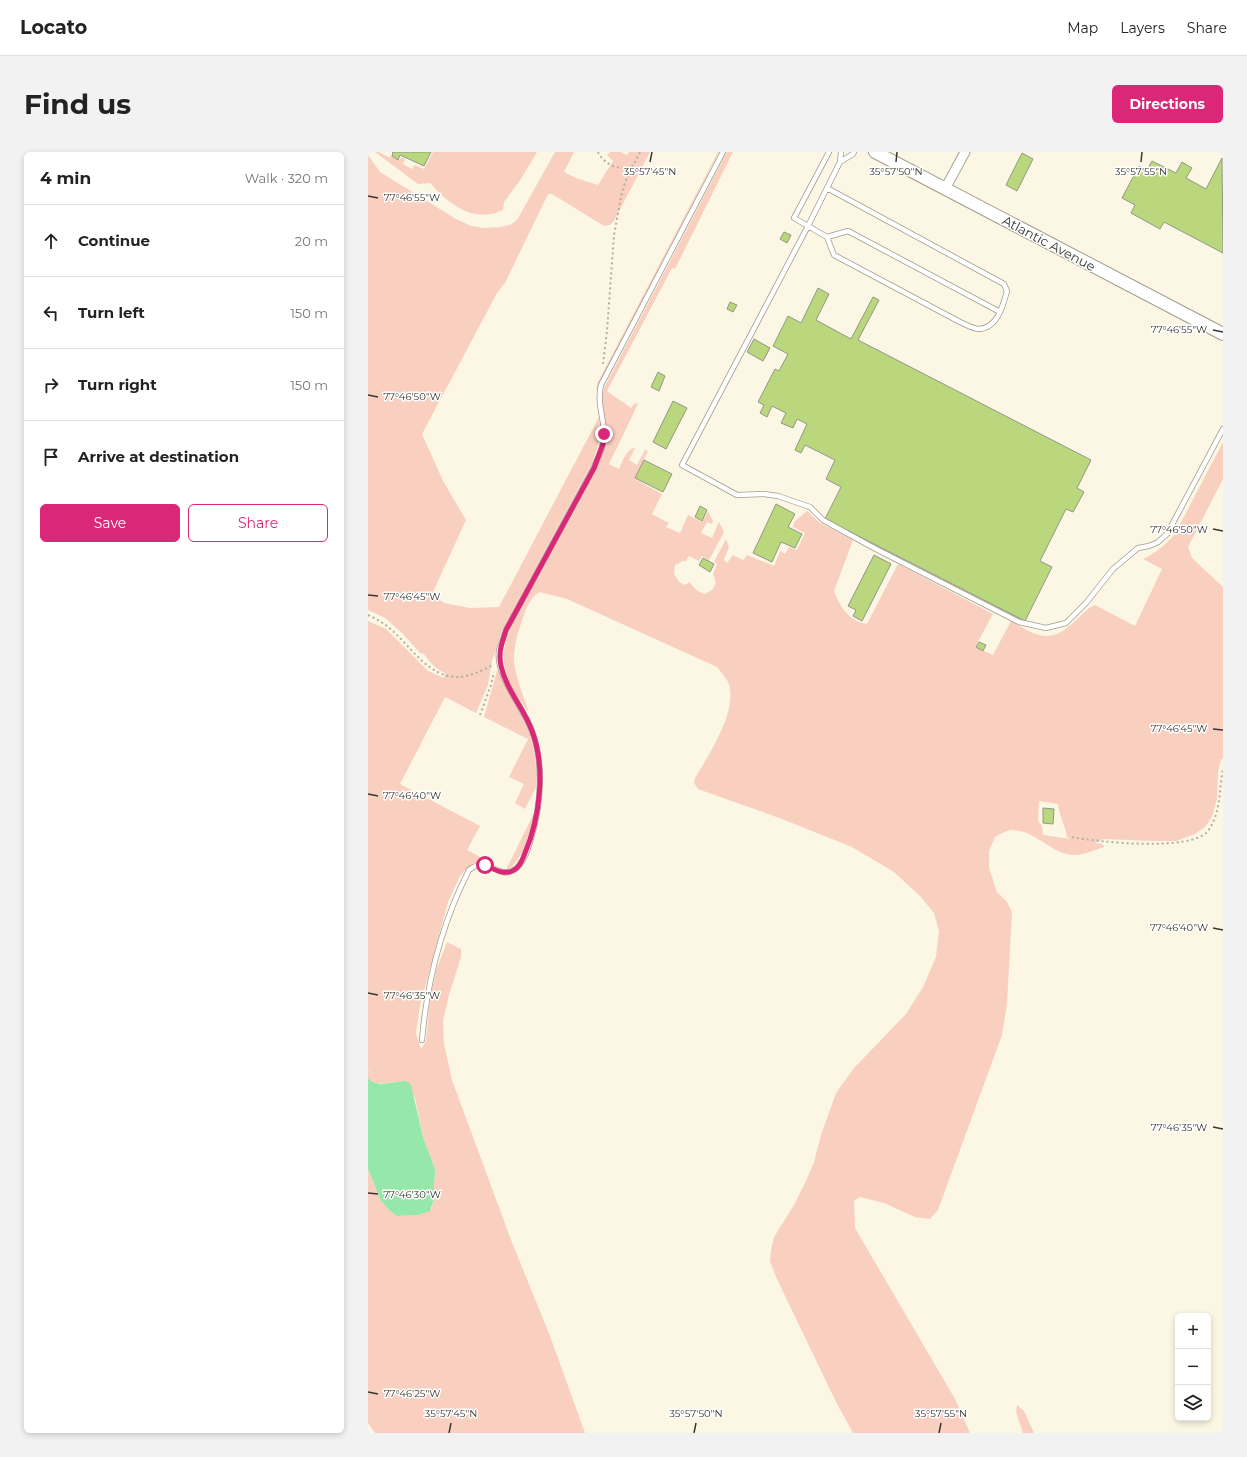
<!DOCTYPE html>
<html lang="en">
<head>
<meta charset="utf-8">
<style>
  body { margin:0; font-family:Montserrat,sans-serif; background:#f2f2f2; color:#222 }
  .controls { position:absolute; right:12px; bottom:12px; display:grid; overflow:hidden; border-radius:6px; box-shadow:0 2px 6px #0003 }
  .controls button { width:36px; height:36px; display:grid; place-items:center; padding:0; border:0; border-bottom:1px solid #e0e0e0; background:#fff; color:#222; font:20px sans-serif }
  .stop { position:absolute; width:12px; height:12px; margin:-9px; border:3px solid #db2777; border-radius:50%; background:#fff }
  .stop.end { background:#db2777; border-color:#fff; box-shadow:0 1px 4px #0008 }
  .list { margin:0; padding:0; list-style:none }
  h2 { display:flex; justify-content:space-between; align-items:center; height:52px; margin:0; padding:0 16px; font-size:17px }
  h2 small { font-size:13px; font-weight:400; color:#767676 }
  .list li { display:grid; grid-template-columns:26px 1fr auto; gap:12px; align-items:center; box-sizing:border-box; height:72px; padding:0 16px; border-top:1px solid #e0e0e0 }
  .list b { display:block; font-size:15px; white-space:nowrap }
  .list em { font-size:13px; font-style:normal; color:#767676 }
  .actions { display:flex; gap:8px; padding:12px 16px }
  .actions a { flex:1; padding:9px 0; border:1px solid #db2777; border-radius:6px; text-align:center; font-size:14px; color:#db2777 }
  .actions .main { background:#db2777; color:#fff }
  .icon { flex:none; width:22px; height:22px; fill:none; stroke:currentColor; stroke-width:2; stroke-linecap:round; stroke-linejoin:round }
  .map { position:relative; flex:none; width:855px; height:1281px; overflow:hidden; border-radius:6px }
  header { display:flex; align-items:center; gap:24px; box-sizing:border-box; height:56px; padding:0 20px; background:#fff; border-bottom:1px solid #e0e0e0 }
  header strong { font-size:19px }
  nav { display:flex; gap:22px; margin-inline-start:auto; font-size:14px }
  .intro { display:flex; align-items:center; justify-content:space-between; box-sizing:border-box; height:96px; padding:0 24px }
  h1 { margin:0; font-size:28px }
  .button { padding:10px 18px; border-radius:6px; background:#db2777; color:#fff; font-size:14px; font-weight:700 }
  main { display:flex; gap:24px; padding:0 24px }
  aside { flex:1; background:#fff; border-radius:6px; box-shadow:0 2px 6px #0003 }
  .map>svg:first-child { display:block }
  .green { fill:#f9cfc0; fill-rule:evenodd }
  .water { fill:#95e8a9 }
  .building { fill:#bad77d; stroke:#919786 }
  .lines { fill:none; stroke-linecap:round; stroke-linejoin:round }
  .service-casing { stroke:#a09c8b; stroke-width:6 }
  .minor-casing { stroke:#a09c8b; stroke-width:11 }
  .secondary-casing { stroke:#a09c8b; stroke-width:14 }
  .path { stroke:#b2aea0; stroke-width:2; stroke-dasharray:2 3; stroke-linecap:butt }
  .service { stroke:#fff; stroke-width:4.5 }
  .minor { stroke:#fff; stroke-width:9 }
  .secondary { stroke:#fff; stroke-width:12 }
  .route { stroke:#db2777; stroke-width:5 }
  .ticks { fill:none; stroke:#38362f; stroke-width:1.5 }
  .labels { text-anchor:middle; stroke-width:3; stroke-linejoin:round; paint-order:stroke }
  .street-label { font-size:13px; fill:#38362f; stroke:#fff }
  .ticks-label { font-size:10px; text-anchor:middle; fill:#38362f; stroke:#fff; stroke-width:3; stroke-linejoin:round; paint-order:stroke }
</style>
</head>
<body>
<header>
<strong>Locato</strong>
<nav><a>Map</a><a>Layers</a><a>Share</a></nav>
</header>
<div class="intro"><h1>Find us</h1><a class="button">Directions</a></div>
<main>
<aside>
<h2>4 min<small>Walk · 320 m</small></h2>
<ul class="list">
<li><svg class="icon" aria-label="ahead" viewBox="0 0 24 24"><path d="M12 20V5M6 11l6-6 6 6"/></svg><div><b>Continue</b></div><em>20 m</em></li>
<li><svg class="icon" aria-label="left" viewBox="0 0 24 24"><path d="M17 20v-9H6M10 6l-5 5 5 5"/></svg><div><b>Turn left</b></div><em>150 m</em></li>
<li><svg class="icon" aria-label="right" viewBox="0 0 24 24"><path d="M7 20v-9h11M14 6l5 5-5 5"/></svg><div><b>Turn right</b></div><em>150 m</em></li>
<li><svg class="icon" aria-label="arrive" viewBox="0 0 24 24"><path d="M6 21V4h12l-3 4 3 4H6"/></svg><div><b>Arrive at destination</b></div></li>
</ul>
<div class="actions"><a class="main">Save</a><a>Share</a></div>
</aside>
<div class="map">
<svg width="855" height="1281" viewBox="0 0 855 1281">
  <rect width="100%" height="100%" fill="#fbf7e4"/>
  <!-- green -->
  <path class="green" d="M7,0H11L22,6L23,3L32,8L33,5L37,7L35,12L44,17L47,13L56,17L65,0H169L153,27L136,50L135,58C131,59 127,62 123,62C99,67 77,48 62,31L50,32Z
    M187,0H206L196,20L208,26L230,33L245,9L239,3L242,0H253L259,3L261,0H282L246,69L242,73L236,74L184,42H180L137,131L129,141L54,282L75,329L98,368L64,442L76,451L102,456L131,455L231,265C233,282 231,293 225,309L134,479L124,509L120,533L108,561L77,545L32,632L112,674L99,698L118,708H114L106,711L93,722L80,750L52,853L48,881L53,897L58,889L62,848L68,819L79,790L93,797V805L81,843L75,869L76,892L84,928L143,1088L182,1184L217,1281H7L0,1271V1017L13,1049L21,1058L29,1064L45,1063L63,1058L65,1050L67,1017L55,985L47,946L36,929C29,930 3,935 0,926C0,924 0,922 0,919L2,917L0,918V469L18,477L60,519L76,526L77,521C68,517 62,511 56,502L52,501L34,481L17,466L0,458V3L12,20L88,67L103,74L116,76L132,75L142,73L149,68Z
    M350,0H351L227,240L230,230Z
    M359,0H365L307,117L304,116L239,239L263,256L267,251L270,252L241,312L251,317C255,309 258,297 267,296L261,308L269,313L277,298L280,299L267,327L294,342L284,362L301,371L298,375L312,381L320,363L334,370L340,359L345,369L344,372L339,370L333,381L344,386L351,370L356,380L341,408L334,404L331,409L321,404L318,409H315L307,413L306,422L311,430L317,433L322,430C326,437 330,440 337,442L344,438L348,431L345,422L349,412L346,410L358,387L361,395L356,408L359,411L365,403L375,408L379,403L406,414L412,399L417,402L421,395L429,398L437,381L425,375L426,370L439,359L452,371L485,388L466,439C472,455 481,469 499,472L530,412L625,462L607,495L625,503L643,469C670,485 683,493 708,468C715,462 719,456 727,453L767,474L794,417L775,407C788,401 797,393 807,382L855,290V327L820,395L824,406L855,435V606L853,608L850,620L849,647L844,665L837,675L827,682L808,689H785L736,687L727,691L735,692L736,695C726,698 716,703 706,703C684,703 668,678 644,678C639,678 632,682 627,685L621,699V716L629,740L639,750L644,760L639,852L634,883L570,1058L562,1067L547,1065L516,1051L492,1045L486,1049L487,1076L587,1247L602,1281H485L468,1250L408,1125L402,1109L403,1098L406,1085L426,1053L438,1029L446,1010L453,983L468,941L486,916L538,862L555,835L568,805L571,779L566,761L552,744L526,720L484,695L414,667L330,637L326,631L327,626C341,603 373,554 359,528C356,523 352,519 349,515L199,447L171,440C162,447 158,456 155,466C150,479 146,493 146,508C147,525 156,545 161,561C139,530 127,513 143,475L212,347L238,294L239,284L234,247L236,236ZM671,649L690,652C691,663 697,673 699,685L703,687L675,683L674,674L670,669Z
    M131,518L134,528L161,579L166,599L169,622L168,635L157,657L147,651L156,632L141,625L160,587L116,565L129,519Z
    M166,661V667L155,700L142,717L138,718Z
    M649,1253L656,1259L666,1281H655L648,1260Z"/>
  <!-- water -->
  <path class="water" d="M0,926C7,936 26,930 36,929L40,930L43,933L55,985L67,1017L65,1050L62,1059L50,1063L29,1064L21,1058L13,1049L0,1017Z"/>
  <!-- building -->
  <path class="building" d="M24,0H63L56,14L32,3L30,8L24,4L25,1Z
    M654,1L665,7L649,39L638,33Z
    M854,6L855,101L796,70L792,77L763,61L767,53L754,46L771,14L779,18L784,9L808,21L814,10L824,16L818,26L838,37Z
    M416,80L423,83L419,91L412,87Z
    M450,136L461,142L448,168L483,187L505,145L511,148L490,188L723,308L709,336L716,340L705,360L698,357L672,409L684,415L657,469L457,367L473,335L458,327L467,308L437,293L433,301L427,298L439,272L429,267L425,276L413,271L418,261L404,254L399,265L392,261L396,253L390,250L407,217L411,219L420,202L405,194L420,164L433,171Z
    M362,150L369,153L365,160L359,157Z
    M386,187L402,196L395,209L379,200Z
    M290,220L297,224L291,239L283,235Z
    M305,249L319,256L298,297L285,290Z
    M276,308L304,322L295,340L267,326Z
    M408,352L427,362L420,375L434,382L427,396L413,390L404,410L385,401Z
    M332,354L339,358L334,369L327,365Z
    M506,403L523,412L494,469L485,464L488,458L480,454Z
    M335,406L346,412L342,420L331,413Z
    M611,490L618,493L615,499L608,495Z
    M675,656L686,657L685,672L675,671Z"/>
  <g class="lines">
    <!-- service casing -->
    <g class="service-casing">
      <path id="service" d="M461,0L426,66L440,74L472,10L473,0
        M472,10L485,2L486,0
        M459,36L636,132L639,139C635,154 629,177 610,177C604,176 597,172 592,170L466,103L459,85L440,74L314,313L369,343L396,342L410,344L442,355L455,368L506,396L651,470L678,476L698,471L718,451L745,417L770,396L781,394L790,390L799,382L855,277
        M459,85L480,79L632,160
        M54,888C59,829 74,771 101,718C121,703 130,728 146,718C156,712 161,694 164,683C173,651 176,611 164,579C156,556 127,524 131,498C133,492 136,485 138,478L225,317C230,306 237,293 236,280C235,263 229,250 233,233L355,0"/>
    </g>
    <!-- minor casing -->
    <g class="minor-casing">
      <path id="minor" d="M577,37L597,0"/>
    </g>
    <!-- secondary casing -->
    <g class="secondary-casing">
      <path id="secondary" d="M507,0L855,182"/>
    </g>
    <!-- path -->
    <path class="path" d="M230,0C236,13 253,20 265,13
      M235,212L239,179L246,83L253,45L257,30L272,0
      M0,463C11,468 20,474 28,482C46,499 62,525 90,525C101,525 115,518 125,513
      M112,563L123,533L126,520
      M704,685C729,690 823,700 840,679C853,661 851,637 855,617"/>
    <!-- service -->
    <use href="#service" class="service"/>
    <!-- minor -->
    <use href="#minor" class="minor"/>
    <!-- secondary -->
    <use href="#secondary" class="secondary"/>
  </g>
  <g class="lines">
    <!-- route -->
    <path class="route" d="M117,713C126,717 137,724 146,718C152,715 155,707 157,701C172,666 178,616 164,579C156,556 138,538 133,514C130,500 134,491 138,478L226,316L235,292L236,282"/>
  </g>
  <!-- ticks -->
  <path class="ticks" d="M282,10L284,0M528,10L529,0M773,10L774,0M0,44L10,46M845,178L855,180M0,243L10,245M845,377L855,379M0,443L10,444M845,577L855,578M0,642L10,644M845,776L855,778M0,841L10,843M845,975L855,977M0,1041L10,1042M0,1240L10,1242M81,1281L83,1271M326,1281L328,1271M571,1281L573,1271"/>
  <g class="labels">
    <!-- street labels -->
    <g class="street-label">
      <text transform="translate(681 91) rotate(28)" y="5">Atlantic Avenue</text>
    </g>
  </g>
  <g class="ticks-label">
    <text x="282" y="23">35°57'45"N</text>
    <text x="528" y="23">35°57'50"N</text>
    <text x="773" y="23">35°57'55"N</text>
    <text x="44" y="49">77°46'55"W</text>
    <text x="811" y="181">77°46'55"W</text>
    <text x="44" y="248">77°46'50"W</text>
    <text x="811" y="381">77°46'50"W</text>
    <text x="44" y="448">77°46'45"W</text>
    <text x="811" y="580">77°46'45"W</text>
    <text x="44" y="647">77°46'40"W</text>
    <text x="811" y="779">77°46'40"W</text>
    <text x="44" y="847">77°46'35"W</text>
    <text x="811" y="979">77°46'35"W</text>
    <text x="44" y="1046">77°46'30"W</text>
    <text x="44" y="1245">77°46'25"W</text>
    <text x="83" y="1265">35°57'45"N</text>
    <text x="328" y="1265">35°57'50"N</text>
    <text x="573" y="1265">35°57'55"N</text>
  </g>
</svg>
<div class="controls">
<button>+</button>
<button>−</button>
<button><svg class="icon" aria-label="layers" viewBox="0 0 24 24"><path d="M12 4l9 5-9 5-9-5zM3 14l9 5 9-5"/></svg></button>
</div>
<div class="stop" style="left:117px;top:713px"></div>
<div class="stop end" style="left:236px;top:282px"></div>
</div>
</main>
</body>
</html>
